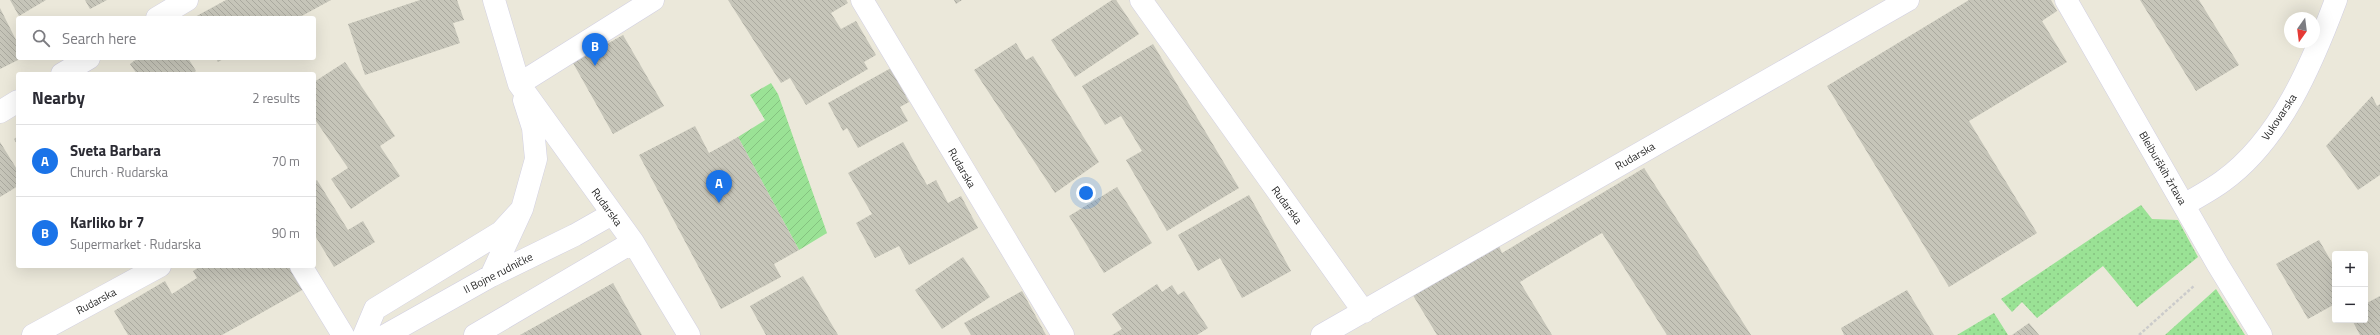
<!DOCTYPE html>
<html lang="en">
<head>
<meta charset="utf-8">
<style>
  body { margin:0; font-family:"Titillium Web",sans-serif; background:#f7f7f7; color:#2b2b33 }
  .controls { position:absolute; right:12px; bottom:12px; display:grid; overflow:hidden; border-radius:4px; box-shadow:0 4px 16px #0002 }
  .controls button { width:36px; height:36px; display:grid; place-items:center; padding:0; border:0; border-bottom:1px solid #e1e1e2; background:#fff; color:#2b2b33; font:20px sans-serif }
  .compass { position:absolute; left:2284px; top:12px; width:36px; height:36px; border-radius:50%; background:#fff; box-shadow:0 4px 16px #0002; rotate:194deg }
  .you { position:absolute; left:1086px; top:193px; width:14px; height:14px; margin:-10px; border:3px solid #fff; border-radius:50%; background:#1a73e8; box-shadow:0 0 0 6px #1a73e833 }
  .badge { display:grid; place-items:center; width:26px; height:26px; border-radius:50%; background:#1a73e8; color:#fff; font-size:13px; font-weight:700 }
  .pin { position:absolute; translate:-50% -33px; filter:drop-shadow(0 1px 2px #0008) }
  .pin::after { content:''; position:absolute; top:21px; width:14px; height:12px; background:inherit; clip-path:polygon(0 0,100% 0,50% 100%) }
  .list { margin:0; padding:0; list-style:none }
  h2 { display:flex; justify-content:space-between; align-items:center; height:52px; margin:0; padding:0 16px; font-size:17px }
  h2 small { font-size:13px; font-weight:400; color:#7c7c81 }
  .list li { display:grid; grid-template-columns:26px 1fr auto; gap:12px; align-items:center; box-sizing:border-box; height:72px; padding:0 16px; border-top:1px solid #e1e1e2 }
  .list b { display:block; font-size:15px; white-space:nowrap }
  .list p { margin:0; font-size:13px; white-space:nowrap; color:#7c7c81 }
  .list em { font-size:13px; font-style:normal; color:#7c7c81 }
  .icon { flex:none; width:22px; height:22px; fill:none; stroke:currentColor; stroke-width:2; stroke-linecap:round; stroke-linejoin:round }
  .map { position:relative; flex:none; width:2380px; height:335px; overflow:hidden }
  .search { position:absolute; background:#fff; box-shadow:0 4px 16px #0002; left:16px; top:16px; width:300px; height:44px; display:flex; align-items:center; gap:10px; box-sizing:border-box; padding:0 14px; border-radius:4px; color:#7c7c81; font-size:15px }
  .panel { position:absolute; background:#fff; box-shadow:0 4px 16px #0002; left:16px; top:72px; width:300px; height:196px; border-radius:4px }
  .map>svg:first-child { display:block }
  .grass { fill:url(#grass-dots) }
  .garden { fill:url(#garden-furrows) }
  .building { fill:url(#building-back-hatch) }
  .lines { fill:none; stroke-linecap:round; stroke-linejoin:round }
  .minor-casing { stroke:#d1cfe2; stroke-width:23 }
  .path { stroke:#cbcbcb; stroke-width:2.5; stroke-dasharray:3 2; stroke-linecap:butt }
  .minor { stroke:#fff; stroke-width:22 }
  .labels { text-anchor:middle; stroke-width:3; stroke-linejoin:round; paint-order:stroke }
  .street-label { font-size:11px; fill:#282828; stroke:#fff }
</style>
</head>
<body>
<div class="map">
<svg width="2380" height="335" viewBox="0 0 2380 335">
  <defs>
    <pattern id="grass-dots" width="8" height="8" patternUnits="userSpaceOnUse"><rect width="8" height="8" fill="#9ae295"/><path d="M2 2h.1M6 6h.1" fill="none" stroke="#85c280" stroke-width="1.8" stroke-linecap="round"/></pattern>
    <pattern id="garden-furrows" width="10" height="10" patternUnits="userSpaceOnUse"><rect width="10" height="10" fill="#9ae295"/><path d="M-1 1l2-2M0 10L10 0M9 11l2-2" fill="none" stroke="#85c280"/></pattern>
    <pattern id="building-back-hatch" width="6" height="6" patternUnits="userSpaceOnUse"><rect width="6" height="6" fill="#c6c5b9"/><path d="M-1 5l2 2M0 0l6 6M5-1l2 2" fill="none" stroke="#aaa99f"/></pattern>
  </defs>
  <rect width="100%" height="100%" fill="#ebe8da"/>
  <!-- grass -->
  <path class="grass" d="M2141,205L2152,219L2178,220L2198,257L2137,307L2103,266L2037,318L2022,302L2012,312L2001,299Z
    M2216,289L2245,335H2165Z
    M1994,313L2008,335H1957Z"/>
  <!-- garden -->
  <path class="garden" d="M771,83L778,94L827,233L799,250L738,137L765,120L750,95Z"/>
  <!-- building -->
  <path class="building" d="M10,0H46L19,16Z
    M85,0H107L90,9Z
    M226,0H331L298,18H193Z
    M420,0H457L464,20L453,23L460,43L365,75L348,24Z
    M728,0H846L848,3L831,13L841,29L856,21L876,55L864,62L868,69L806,105L790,78L781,83Z
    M954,0H962L956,4Z
    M1112,0H1116L1139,34L1075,77L1051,40Z
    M1969,0H2051L2057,11L2042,21L2067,62L1969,121L2037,233L1949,287L1827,86Z
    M2140,0H2199L2239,65L2196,91Z
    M0,8L18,44V58H22L0,69Z
    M623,35L664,106L613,134L573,63Z
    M1016,43L1026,60L1033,56L1099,162L1055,193L974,70Z
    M1153,44L1239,188L1167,231L1126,160L1142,151L1121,116L1105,125L1082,86Z
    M138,58H188L196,71L192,74H137L130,64Z
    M216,58H225L218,62Z
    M345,62L395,136L380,146L400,176L351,209L331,179L348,168L314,118V82Z
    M891,68L909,102L900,107L908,121L858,148L847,128L843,131L828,103Z
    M2372,96L2377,106L2380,104V175L2358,190L2326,146Z
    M695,126L709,153L738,137L799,250L774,264L781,277L721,309L639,155Z
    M18,136V146L14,139Z
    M0,142L18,171V186L0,197Z
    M903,142L927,185L936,180L948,203L961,196L978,228L909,265L899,246L875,258L856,223L872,214L848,173Z
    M1644,168L1751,335H1667L1602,233L1520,282L1552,335H1437L1411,292L1478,251L1482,257L1499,246L1502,253Z
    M317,180L348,230L363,221L375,242L334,267L314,234V182Z
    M1117,187L1152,243L1104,273L1069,216Z
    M1249,195L1291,271L1242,298L1220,258L1198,271L1178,235Z
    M2319,240L2335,268V304L2308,319L2276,264Z
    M963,257L990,297L942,329L915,290Z
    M201,266H291L304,289L222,335H128L114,311L165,281L172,294L197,278L193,271Z
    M803,276L838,335H766L750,306Z
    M613,283L642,335H520Z
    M1157,284L1162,292L1172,285L1178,295L1184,291L1208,328L1197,335H1112L1122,329L1112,314Z
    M1907,290L1934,335H1844L1841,328Z
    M1022,291L1046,335H971L964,323Z
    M2380,296V335H2360L2352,320H2365V304Z
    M2029,323L2039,335H2012Z"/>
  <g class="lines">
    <!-- minor casing -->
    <g class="minor-casing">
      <path id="minor" d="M494,0L519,84L633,242L689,335
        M862,0L1063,335
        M1141,0L1364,312
        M2066,0L2218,265L2261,335
        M157,18L187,0
        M62,74L89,58
        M519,84L653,0
        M0,112L18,101
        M2184,205C2197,197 2211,190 2223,181C2280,140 2312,64 2336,0
        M301,266L343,335
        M491,276L522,209L536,159L533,128L524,100
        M33,335L160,266
        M364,335L375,309L501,232L522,209
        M386,335L491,276L575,235L612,214
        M475,335L633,242
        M1322,335L1908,0"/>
    </g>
    <!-- path -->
    <path class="path" d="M2139,335L2195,285"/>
    <!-- minor -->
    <use href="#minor" class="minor"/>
  </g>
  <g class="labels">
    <!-- street labels -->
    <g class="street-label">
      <text transform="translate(2279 117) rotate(-56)" y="4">Vukovarska</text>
      <text transform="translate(1635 156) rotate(-30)" y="4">Rudarska</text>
      <text transform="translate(962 168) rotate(60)" y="4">Rudarska</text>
      <text transform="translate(2163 168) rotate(60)" y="4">Bleiburških žrtava</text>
      <text transform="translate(1287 205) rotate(54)" y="4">Rudarska</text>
      <text transform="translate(607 207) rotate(54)" y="4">Rudarska</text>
      <text transform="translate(498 273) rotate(-27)" y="4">II Bojne rudničke</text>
      <text transform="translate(96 301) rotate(-28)" y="4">Rudarska</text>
    </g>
  </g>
</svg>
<div class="controls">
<button>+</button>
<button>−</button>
</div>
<svg class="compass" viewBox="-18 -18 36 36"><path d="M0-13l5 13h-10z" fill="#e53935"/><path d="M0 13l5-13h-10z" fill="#7c7c81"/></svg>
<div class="you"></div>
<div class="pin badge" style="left:719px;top:203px">A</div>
<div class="pin badge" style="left:595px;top:66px">B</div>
<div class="search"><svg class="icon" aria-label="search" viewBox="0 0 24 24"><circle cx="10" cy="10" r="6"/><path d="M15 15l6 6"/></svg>Search here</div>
<section class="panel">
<h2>Nearby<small>2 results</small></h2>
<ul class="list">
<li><span class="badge">A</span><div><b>Sveta Barbara</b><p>Church · Rudarska</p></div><em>70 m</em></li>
<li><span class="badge">B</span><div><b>Karliko br 7</b><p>Supermarket · Rudarska</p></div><em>90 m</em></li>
</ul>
</section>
</div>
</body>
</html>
